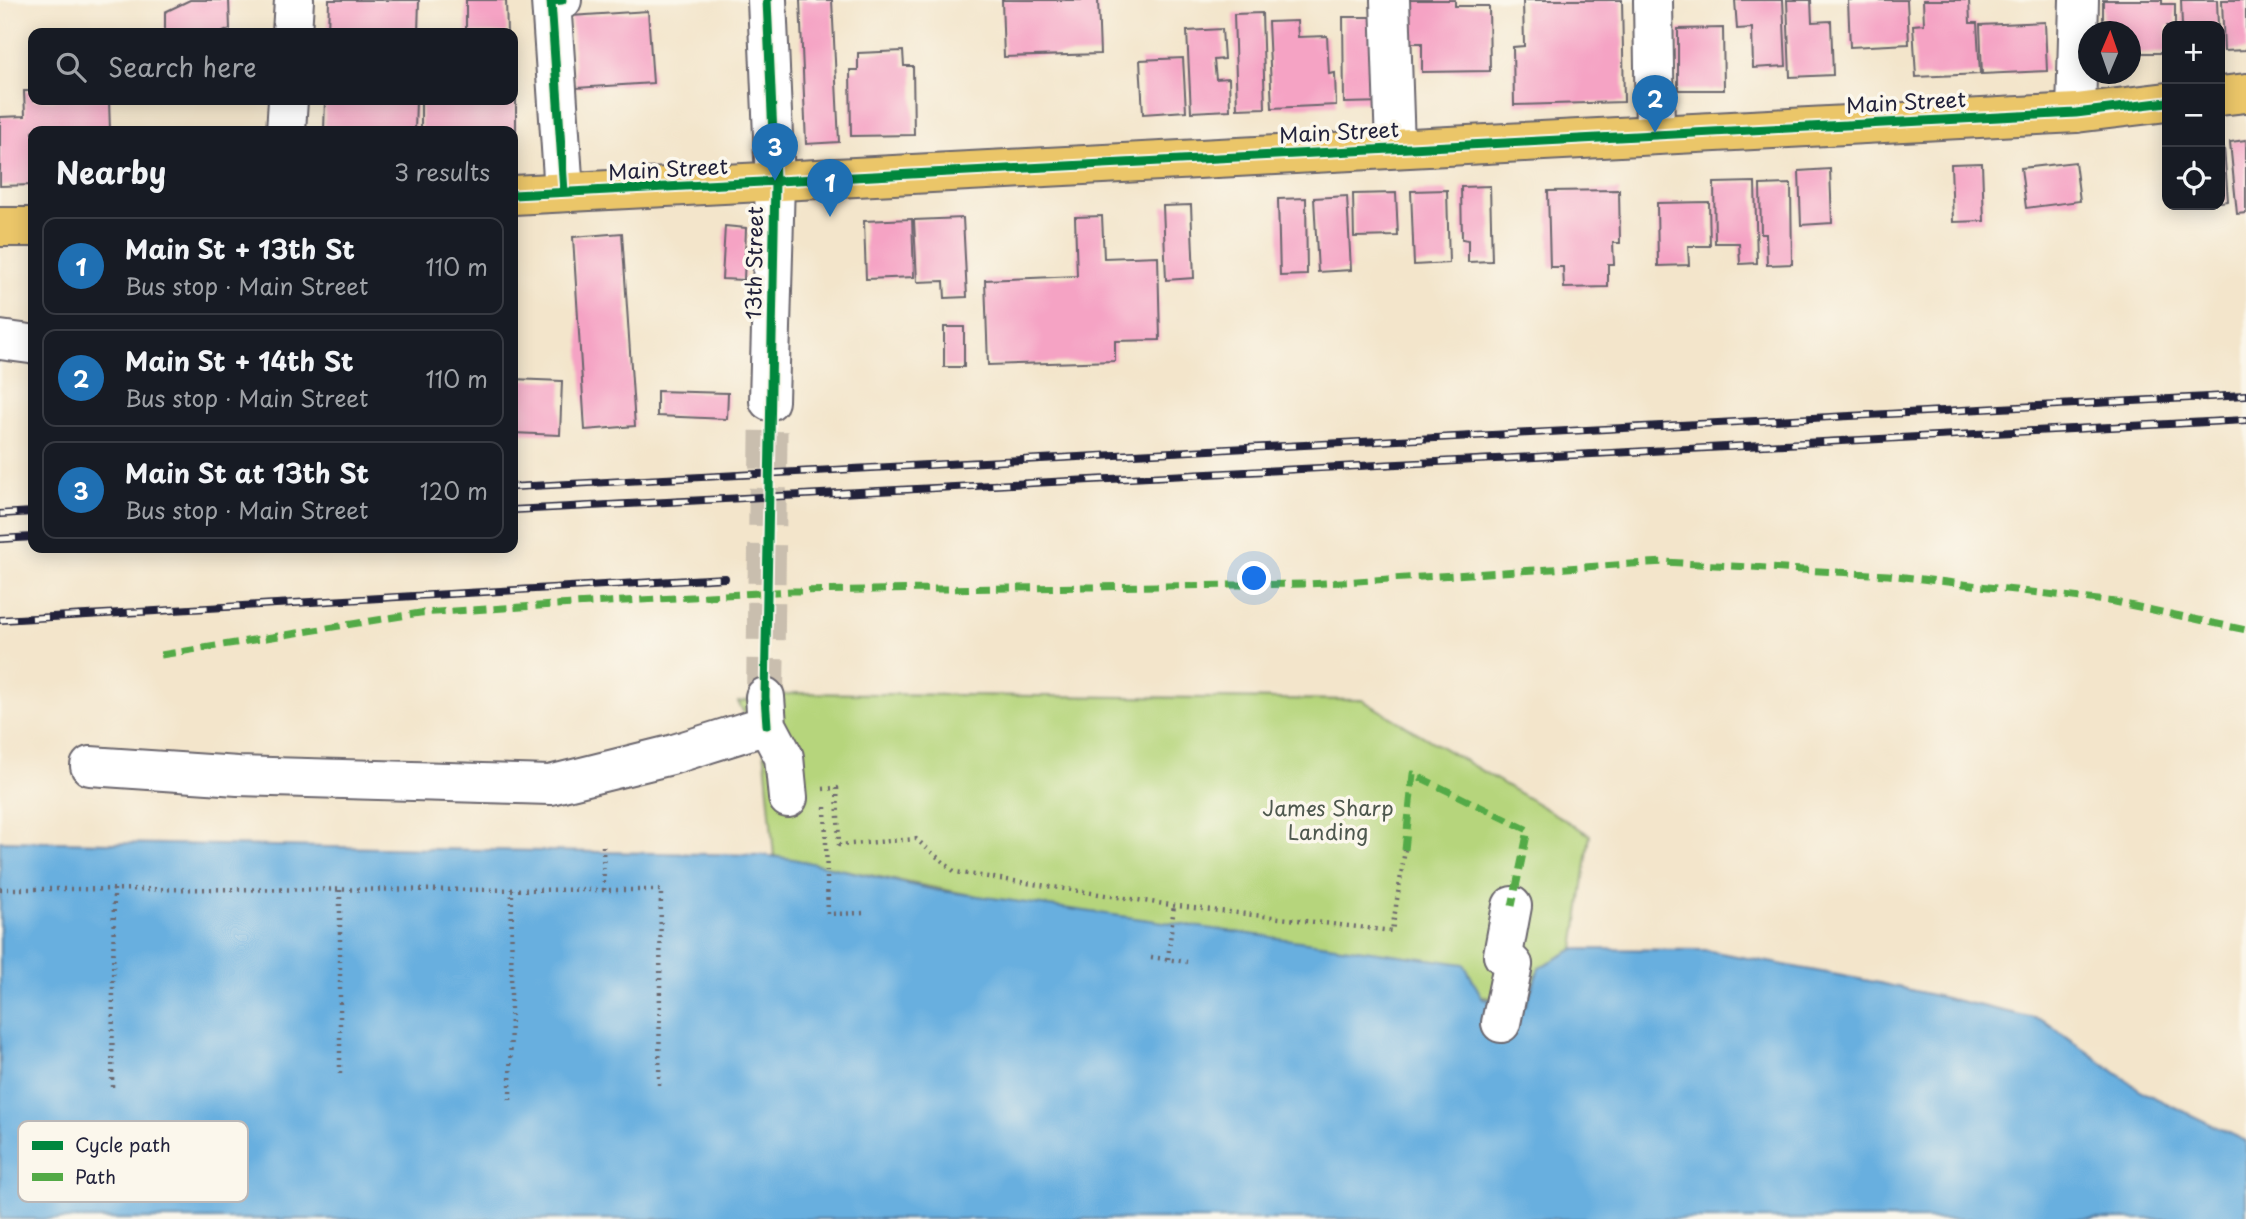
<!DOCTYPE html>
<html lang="en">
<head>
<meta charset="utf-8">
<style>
  body { margin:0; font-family:"Playpen Sans",sans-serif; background:#242831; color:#f1f3f6 }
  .controls { position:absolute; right:21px; top:21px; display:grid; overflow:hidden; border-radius:14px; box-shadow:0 4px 18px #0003 }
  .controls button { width:63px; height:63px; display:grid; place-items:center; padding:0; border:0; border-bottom:2px solid #363941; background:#171b24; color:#f1f3f6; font:35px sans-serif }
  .compass { position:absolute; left:2078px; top:21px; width:63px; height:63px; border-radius:50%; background:#171b24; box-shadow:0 4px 18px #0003; rotate:2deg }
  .you { position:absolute; left:1255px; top:579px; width:24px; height:24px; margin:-18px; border:5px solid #fff; border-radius:50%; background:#1a73e8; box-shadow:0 0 0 10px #1a73e833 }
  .badge { display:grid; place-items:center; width:46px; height:46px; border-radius:50%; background:#1f6fb2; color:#fff; font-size:23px; font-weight:700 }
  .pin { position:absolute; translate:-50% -58px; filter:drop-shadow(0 2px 4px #0008) }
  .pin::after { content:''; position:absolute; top:37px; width:24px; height:21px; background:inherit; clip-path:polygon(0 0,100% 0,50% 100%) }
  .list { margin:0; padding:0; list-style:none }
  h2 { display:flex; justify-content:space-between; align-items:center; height:91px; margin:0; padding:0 28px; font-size:30px }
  h2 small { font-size:23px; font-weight:400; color:#9ea1a6 }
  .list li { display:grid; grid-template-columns:46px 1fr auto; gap:21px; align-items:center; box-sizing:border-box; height:98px; margin:0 14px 14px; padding:0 14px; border:2px solid #363941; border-radius:14px }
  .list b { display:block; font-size:26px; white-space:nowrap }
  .list p { margin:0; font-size:23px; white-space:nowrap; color:#9ea1a6 }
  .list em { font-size:23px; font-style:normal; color:#9ea1a6 }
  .icon { flex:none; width:38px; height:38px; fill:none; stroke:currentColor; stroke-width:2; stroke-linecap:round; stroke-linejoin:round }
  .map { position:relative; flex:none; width:2246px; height:1219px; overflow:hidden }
  .search { position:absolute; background:#171b24; box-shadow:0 4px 18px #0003; left:28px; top:28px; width:490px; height:77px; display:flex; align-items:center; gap:18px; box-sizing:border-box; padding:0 24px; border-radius:14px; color:#9ea1a6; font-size:26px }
  .panel { position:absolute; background:#171b24; box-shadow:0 4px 18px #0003; left:28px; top:126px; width:490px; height:427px; border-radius:14px }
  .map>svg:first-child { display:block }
  .green { fill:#b6d57c; stroke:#6c7c5c; stroke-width:2 }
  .water { fill:#68afdf; stroke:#45688d; stroke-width:2 }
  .building { fill:#f5a3c4 }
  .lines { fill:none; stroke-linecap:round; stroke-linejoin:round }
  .minor-tunnel { stroke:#c9beae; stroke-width:38; stroke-dasharray:38 19; stroke-linecap:butt }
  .minor-casing { stroke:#6b666d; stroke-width:42 }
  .major-casing { stroke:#6b666d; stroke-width:42 }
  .path { stroke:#6b666d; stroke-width:4.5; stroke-dasharray:2 5; stroke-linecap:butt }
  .minor { stroke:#fff; stroke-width:38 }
  .major { stroke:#ebc669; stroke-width:38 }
  .rail-casing { stroke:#22223b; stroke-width:8 }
  .rail { stroke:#fbf7ec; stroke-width:5; stroke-dasharray:16; stroke-linecap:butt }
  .quiet { stroke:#53aa46; stroke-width:7; stroke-dasharray:14 7; stroke-linecap:butt }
  .cycleway-casing { stroke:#fbf7ec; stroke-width:13 }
  .cycleway { stroke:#00873e; stroke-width:9 }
  .labels { text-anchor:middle; stroke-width:7; stroke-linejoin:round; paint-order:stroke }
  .street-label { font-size:21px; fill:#22223b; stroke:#fbf7ec }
  .park-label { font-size:21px; fill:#4e584e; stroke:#fbf7ec }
  .key { fill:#fbf7ec; stroke:#bab7b7; stroke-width:2 }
  .key-label { font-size:19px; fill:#22223b }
</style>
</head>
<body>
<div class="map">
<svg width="2246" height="1219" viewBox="0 0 2246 1219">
  <rect width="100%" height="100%" fill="#fbf7ec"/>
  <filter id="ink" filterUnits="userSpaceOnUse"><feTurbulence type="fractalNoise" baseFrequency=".0143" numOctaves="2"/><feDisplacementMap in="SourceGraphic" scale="14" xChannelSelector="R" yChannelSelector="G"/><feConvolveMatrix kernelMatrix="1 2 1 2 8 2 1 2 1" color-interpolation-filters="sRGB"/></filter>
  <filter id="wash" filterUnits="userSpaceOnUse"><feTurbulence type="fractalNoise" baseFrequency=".00686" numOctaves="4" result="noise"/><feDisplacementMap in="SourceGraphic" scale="28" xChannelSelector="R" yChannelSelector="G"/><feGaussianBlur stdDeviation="1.57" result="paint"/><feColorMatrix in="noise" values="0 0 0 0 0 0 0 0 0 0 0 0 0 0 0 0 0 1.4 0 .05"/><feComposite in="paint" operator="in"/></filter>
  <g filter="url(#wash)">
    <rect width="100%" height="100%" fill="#f3e5cb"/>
    <!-- green -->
    <path class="green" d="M796,693L1362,700L1590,835L1574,949L1539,968L1526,1005L774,856L764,748L738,702Z"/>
    <!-- water -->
    <path class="water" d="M0,841L762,855L793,859L935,890L1464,964L1483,999L1526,1005L1539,968L1574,949L1705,950L1875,982L2043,1020L2143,1092L2246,1141V1219H0Z"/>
    <g id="blocks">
      <!-- building -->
      <path class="building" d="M190,0H229L230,29L221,33H165V12Z
        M329,0H419L418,33H328Z
        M466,0H506L507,33H466Z
        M800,0H832L839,142L806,144Z
        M1002,0H1098L1100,54L1004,57Z
        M1405,0H1455V6H1489L1490,71L1422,72V43H1406Z
        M1523,0H1622L1624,102L1514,105L1513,47L1524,46Z
        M1735,0H1783L1786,66L1753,68L1752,28L1737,29Z
        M1787,0H1811L1812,22L1831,21L1833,75L1790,77Z
        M1848,0H1907L1909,44L1850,47Z
        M1923,0H1969L1970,23H1977L1980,74L1916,77L1913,25L1924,24Z
        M2103,0H2162V4H2175V26H2167V53H2130V32H2103Z
        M2181,0H2217L2218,26H2182Z
        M2222,0H2246V50L2224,51Z
        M648,11L653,83L576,88L571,16Z
        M1262,13L1265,108L1237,109L1234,14Z
        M1343,17H1383L1385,102L1344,103Z
        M1297,21L1298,37L1327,36L1329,74L1335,73L1336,105L1272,108L1268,22Z
        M2045,22L2047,71L1982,74L1980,25Z
        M1723,28L1724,90H1678V29Z
        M1222,29L1224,59L1214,60L1216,79L1229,78L1230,110L1191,112L1187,31Z
        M903,51L904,66H913L914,135L851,136L850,70H858V53Z
        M1183,58L1186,111L1143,114L1140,60Z
        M513,77H516V146L513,147V131H421V100H513Z
        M24,91H33V100H109L110,131H33V185L0,186V117L25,116Z
        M325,100H416L415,131H324Z
        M2246,140V213L2237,214L2230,142Z
        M2224,148L2228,201L2220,202V149Z
        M2075,162L2080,201L2026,208L2021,168Z
        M1982,163L1984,221L1953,222L1951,164Z
        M1830,169L1832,223L1801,225L1799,171Z
        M1755,182L1757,263L1740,264L1739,243H1715L1714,183Z
        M1791,184L1792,264L1767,265L1766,234H1761L1760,185Z
        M1490,186L1492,261L1468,262V240L1462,239L1461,187Z
        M1447,190L1449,263L1414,265L1411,191Z
        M1619,190L1620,243H1613L1614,264H1608V287L1564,288L1563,267H1550L1548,191Z
        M1396,193L1398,236L1354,237L1353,194Z
        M1347,196L1351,270L1318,272L1314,198Z
        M1306,198L1307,275L1280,276L1278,199Z
        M1709,202L1710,246H1688L1689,265L1658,266L1657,203Z
        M1191,205L1194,278L1166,280L1163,206Z
        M1102,216L1104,258L1158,256L1160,340L1115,341V361L988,365L985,280L1077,276L1075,217Z
        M963,218L967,297L945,298L944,281L917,282L914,220Z
        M912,219L914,277L866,279L864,221Z
        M725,226L746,228L744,280L722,279Z
        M622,233L635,426L585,430L573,237Z
        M944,327H964V367H944Z
        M513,379L562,381L560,435L513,433Z
        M657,391L728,393L727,419L657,416Z"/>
    </g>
  </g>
  <g filter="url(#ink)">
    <use href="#blocks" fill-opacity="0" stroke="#6b666d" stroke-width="2"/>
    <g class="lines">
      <!-- minor-tunnel -->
      <path class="minor-tunnel" d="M765,697L769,401"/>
      <!-- minor casing -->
      <g class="minor-casing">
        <path id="minor" d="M562,0L551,1L564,192
          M767,0L775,181L769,401
          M1390,0L1395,147
          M1653,0L1655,133
          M292,33L294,0
          M2076,113L2079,0
          M286,131L288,100
          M0,340L30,344
          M765,697L767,725L784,757L788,798
          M90,766L238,776L550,785L671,755L767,725
          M1501,1023L1513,965L1503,955L1512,906"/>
      </g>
      <!-- major casing -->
      <g class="major-casing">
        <path id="major" d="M2220,96L2246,93
          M513,195L2076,113L2167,102
          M0,227H33"/>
      </g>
      <!-- path -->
      <path class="path" d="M823,789L837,788L839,845L916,839L955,872L1177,906L1392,931L1405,850
        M825,807L828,914L866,913
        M603,846L604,890
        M0,889L661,890L659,1085
        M340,890V1079
        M1151,957L1187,962
        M1168,959L1174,905
        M112,1087L114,888
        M510,1100L512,889"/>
      <!-- minor -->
      <use href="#minor" class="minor"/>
      <!-- major -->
      <use href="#major" class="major"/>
      <!-- rail casing -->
      <g class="rail-casing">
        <path id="rail" d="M513,487L2246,395
          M513,510L2246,420
          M0,514L33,512
          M0,539L33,537
          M0,620L725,578"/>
      </g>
      <!-- rail -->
      <use href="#rail" class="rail"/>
      <!-- quiet -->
      <path class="quiet" d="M161,655L420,613L793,591L1309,584L1664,562L1888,575L2115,602L2246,630
        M1405,850L1413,774L1528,830L1512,906"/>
      <!-- cycleway casing -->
      <g class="cycleway-casing">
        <path id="cycleway" d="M562,0L551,1L564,192
          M767,0L775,181L765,697L767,725
          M513,195L2076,113L2167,102"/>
      </g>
      <!-- cycleway -->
      <use href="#cycleway" class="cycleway"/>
    </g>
  </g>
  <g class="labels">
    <!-- street labels -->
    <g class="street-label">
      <text transform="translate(1906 103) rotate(-3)" y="7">Main Street</text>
      <text transform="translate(1339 133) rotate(-3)" y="7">Main Street</text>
      <text transform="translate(668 170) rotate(-3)" y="7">Main Street</text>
      <text transform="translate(755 263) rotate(-89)" y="7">13th Street</text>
    </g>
    <!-- park labels -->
    <g class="park-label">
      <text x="1328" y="816">James Sharp<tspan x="1328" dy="24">Landing</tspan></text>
    </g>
  </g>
  <!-- legend -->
  <rect x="18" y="1121" width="230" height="81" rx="10" class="key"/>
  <rect x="32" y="1141" width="31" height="9" fill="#00873e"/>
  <rect x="32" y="1173" width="31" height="8" fill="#53aa46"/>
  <g class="key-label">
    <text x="75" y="1152">Cycle path</text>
    <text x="75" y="1184">Path</text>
  </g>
</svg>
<div class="controls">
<button>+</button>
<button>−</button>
<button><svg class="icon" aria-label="locate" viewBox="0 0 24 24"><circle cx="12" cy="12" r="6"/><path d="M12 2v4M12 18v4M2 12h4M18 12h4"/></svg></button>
</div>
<svg class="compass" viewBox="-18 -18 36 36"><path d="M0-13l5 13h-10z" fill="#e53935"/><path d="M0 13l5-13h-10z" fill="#9ea1a6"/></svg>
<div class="you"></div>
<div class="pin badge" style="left:830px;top:217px">1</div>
<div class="pin badge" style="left:1655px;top:133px">2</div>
<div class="pin badge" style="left:775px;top:181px">3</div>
<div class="search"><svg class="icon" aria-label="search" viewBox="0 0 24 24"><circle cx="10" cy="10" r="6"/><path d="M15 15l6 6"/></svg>Search here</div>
<section class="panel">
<h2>Nearby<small>3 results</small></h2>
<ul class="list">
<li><span class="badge">1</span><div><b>Main St + 13th St</b><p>Bus stop · Main Street</p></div><em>110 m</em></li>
<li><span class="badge">2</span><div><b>Main St + 14th St</b><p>Bus stop · Main Street</p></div><em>110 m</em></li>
<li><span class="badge">3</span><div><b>Main St at 13th St</b><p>Bus stop · Main Street</p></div><em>120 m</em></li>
</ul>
</section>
</div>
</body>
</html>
